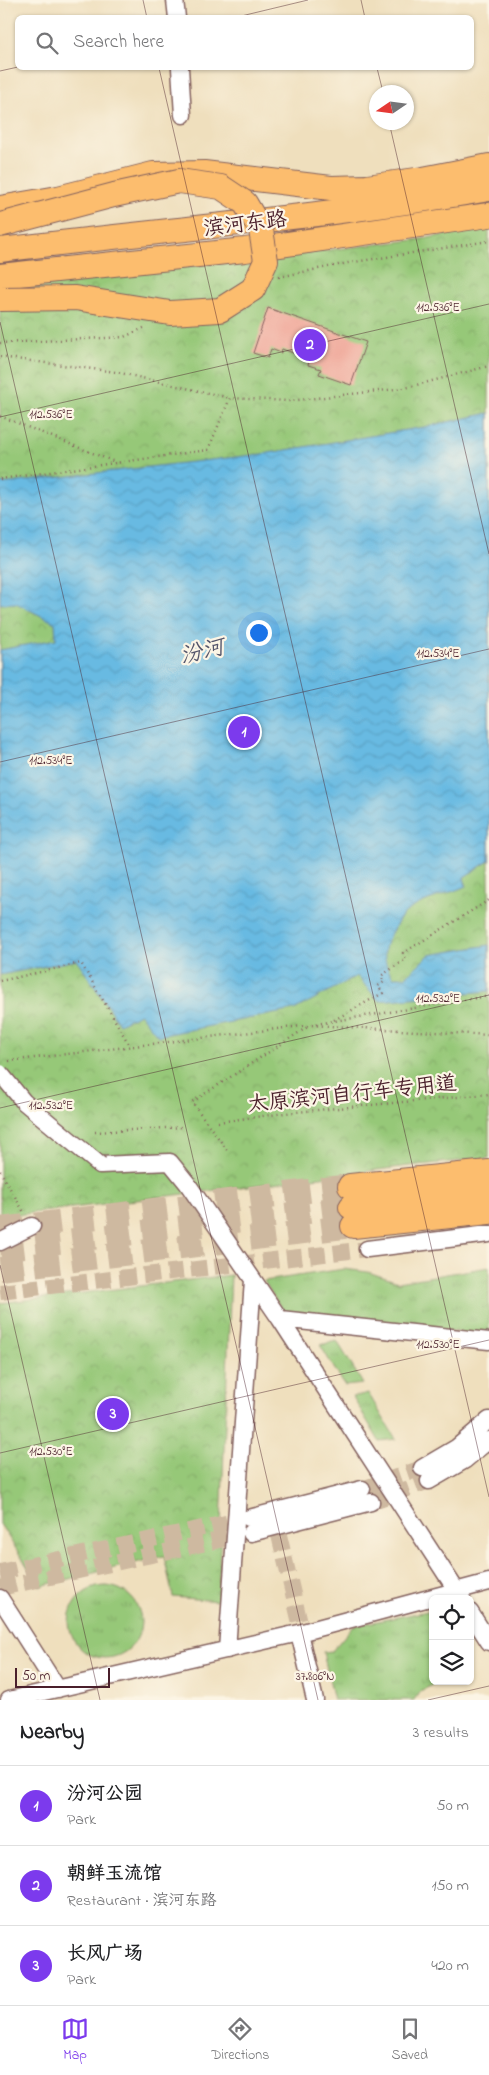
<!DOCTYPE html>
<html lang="en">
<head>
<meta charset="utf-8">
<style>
  body { margin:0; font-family:"Indie Flower","LXGW WenKai TC",sans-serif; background:#f6f6f6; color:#202124 }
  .controls { position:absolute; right:15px; bottom:15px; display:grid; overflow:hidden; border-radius:8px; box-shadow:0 1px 4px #0004 }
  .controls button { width:45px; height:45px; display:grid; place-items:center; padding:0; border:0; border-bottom:1px solid #e0e0e0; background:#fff; color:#202124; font:25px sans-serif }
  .compass { position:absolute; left:369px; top:85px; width:45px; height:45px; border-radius:50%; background:#fff; box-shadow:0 1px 4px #0004; rotate:257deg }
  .scale { position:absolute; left:15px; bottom:12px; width:95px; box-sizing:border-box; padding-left:5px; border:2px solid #4a1f2b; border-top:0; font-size:14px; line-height:18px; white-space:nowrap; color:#4a1f2b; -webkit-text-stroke:4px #fcf5e5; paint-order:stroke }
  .you { position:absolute; left:258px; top:632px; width:18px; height:18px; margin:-12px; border:4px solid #fff; border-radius:50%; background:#1a73e8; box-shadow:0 0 0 8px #1a73e833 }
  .badge { display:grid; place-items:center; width:32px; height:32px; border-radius:50%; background:#7c3aed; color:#fff; font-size:16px; font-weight:700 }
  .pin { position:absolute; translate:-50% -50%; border:2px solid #fff; box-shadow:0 1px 5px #0006 }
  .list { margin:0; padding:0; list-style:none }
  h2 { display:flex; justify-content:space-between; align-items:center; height:65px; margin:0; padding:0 20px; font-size:21px }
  h2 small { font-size:16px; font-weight:400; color:#757577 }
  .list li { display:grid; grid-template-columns:32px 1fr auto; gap:15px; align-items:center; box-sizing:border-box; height:80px; padding:0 20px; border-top:1px solid #e0e0e0 }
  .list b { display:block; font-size:19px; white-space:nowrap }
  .list p { margin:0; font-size:16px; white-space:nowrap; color:#757577 }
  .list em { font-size:16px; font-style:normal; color:#757577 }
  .icon { flex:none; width:28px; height:28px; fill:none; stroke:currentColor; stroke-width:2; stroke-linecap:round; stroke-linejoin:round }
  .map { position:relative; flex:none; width:489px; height:1700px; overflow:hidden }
  .search { position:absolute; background:#fff; box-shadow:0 1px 4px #0004; left:15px; right:15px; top:15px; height:55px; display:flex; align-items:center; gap:12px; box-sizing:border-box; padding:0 18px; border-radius:8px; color:#757577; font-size:19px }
  .sheet { height:305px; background:#fff }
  nav { display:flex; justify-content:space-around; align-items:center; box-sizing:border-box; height:70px; border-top:1px solid #e0e0e0; background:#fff; font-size:14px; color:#757577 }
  nav a { display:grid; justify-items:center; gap:2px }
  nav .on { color:#7c3aed }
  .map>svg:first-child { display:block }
  .grass { fill:url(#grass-tufts); stroke:#707452 }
  .park { fill:url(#park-crowns); stroke:#707452 }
  .water { fill:url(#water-waves); stroke:#586c86 }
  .building { fill:#efa496 }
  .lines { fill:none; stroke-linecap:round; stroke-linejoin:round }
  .minor-tunnel { stroke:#ceb9a0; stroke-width:16; stroke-dasharray:16 8; stroke-linecap:butt }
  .highway-tunnel { stroke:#ceb9a0; stroke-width:24; stroke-dasharray:24 12; stroke-linecap:butt }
  .minor-casing { stroke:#84625e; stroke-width:19 }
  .highway-casing { stroke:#84625e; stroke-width:26 }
  .path { stroke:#84625e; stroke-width:2.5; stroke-dasharray:1 4; stroke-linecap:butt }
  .minor { stroke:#fff; stroke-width:16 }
  .highway { stroke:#fcbd6e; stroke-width:24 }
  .minor-bridge-casing { stroke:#84625e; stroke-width:19; stroke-linecap:butt }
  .highway-bridge-casing { stroke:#84625e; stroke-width:26; stroke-linecap:butt }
  .minor-bridge { stroke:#fff; stroke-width:16 }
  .highway-bridge { stroke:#fcbd6e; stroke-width:24 }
  .ticks { fill:none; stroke:#4a1f2b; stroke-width:1; stroke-opacity:0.45 }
  .labels { text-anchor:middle; stroke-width:4.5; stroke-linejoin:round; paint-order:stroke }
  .street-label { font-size:21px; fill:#4a1f2b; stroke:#fcf5e5 }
  .water-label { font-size:22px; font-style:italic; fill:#54556b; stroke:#fcf5e5 }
  .ticks-label { font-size:12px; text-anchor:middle; fill:#4a1f2b; stroke:#fcf5e5; stroke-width:4.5; stroke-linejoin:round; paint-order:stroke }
</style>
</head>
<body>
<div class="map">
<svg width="489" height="1700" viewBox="0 0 489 1700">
  <defs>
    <pattern id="grass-tufts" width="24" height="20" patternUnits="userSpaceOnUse" patternTransform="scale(1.25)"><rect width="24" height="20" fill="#96c878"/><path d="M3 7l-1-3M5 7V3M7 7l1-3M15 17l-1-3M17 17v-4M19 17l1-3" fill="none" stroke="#83ab68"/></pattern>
    <pattern id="park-crowns" width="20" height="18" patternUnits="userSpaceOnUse" patternTransform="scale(1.25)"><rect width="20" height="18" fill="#96c878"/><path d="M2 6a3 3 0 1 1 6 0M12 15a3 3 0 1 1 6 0" fill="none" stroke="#83ab68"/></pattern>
    <pattern id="water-waves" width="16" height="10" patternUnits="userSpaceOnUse" patternTransform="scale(1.25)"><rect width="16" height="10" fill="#67bae2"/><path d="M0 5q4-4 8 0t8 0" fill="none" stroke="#5b9fc2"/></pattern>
  </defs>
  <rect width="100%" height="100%" fill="#fcf5e5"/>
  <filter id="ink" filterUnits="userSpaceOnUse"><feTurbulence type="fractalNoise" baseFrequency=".02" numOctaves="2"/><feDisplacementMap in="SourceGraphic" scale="10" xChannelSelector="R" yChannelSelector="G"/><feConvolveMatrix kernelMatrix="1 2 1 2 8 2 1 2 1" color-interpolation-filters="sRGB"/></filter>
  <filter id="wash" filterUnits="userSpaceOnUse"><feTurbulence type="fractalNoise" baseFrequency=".0096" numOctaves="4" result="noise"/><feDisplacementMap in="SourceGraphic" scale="20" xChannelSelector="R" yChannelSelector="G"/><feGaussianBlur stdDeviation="1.12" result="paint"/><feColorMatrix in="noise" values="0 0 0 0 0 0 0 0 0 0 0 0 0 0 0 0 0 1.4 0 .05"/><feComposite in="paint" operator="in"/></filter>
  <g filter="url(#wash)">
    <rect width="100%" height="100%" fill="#efdfbd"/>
    <!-- grass -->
    <path class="grass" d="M489,1267V1335L285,1315L264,1281L344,1269L368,1272L398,1282Z
      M337,1341L363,1384L345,1386L320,1345Z
      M368,1393L396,1439L379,1441L353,1397Z
      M69 1622a36 36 0 1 1 72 0a36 36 0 1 1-72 0Z
      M433,1610V1681H440L420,1691L414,1700H334L323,1652L332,1651L353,1626Z"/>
    <!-- park -->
    <path class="park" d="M489,227V1158L409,1166L0,1217V306L6,305L37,284L422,239Z
      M231,1275L218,1601L173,1597L164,1556L40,1586L0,1524V1303Z"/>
    <!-- water -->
    <path class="water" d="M489,413V861L464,877L466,886C447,895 423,899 406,912C402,915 399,920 397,924C383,943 380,958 393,977H405L429,955L489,945V991L379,1001L357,976L294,1010L158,1036L140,1014L119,1024L77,960L0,975V650L56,639L55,623L16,603L0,604V484L262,454L424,427Z"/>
    <g id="blocks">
      <!-- building -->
      <path class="building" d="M268,308L366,342L351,385L319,374L321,369L308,365L310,359L282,349L281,353L271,349L268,358L253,353Z"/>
    </g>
  </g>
  <g filter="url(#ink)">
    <use href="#blocks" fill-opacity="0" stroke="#84625e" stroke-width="1"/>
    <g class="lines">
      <!-- minor-tunnel -->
      <path class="minor-tunnel" d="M0,1292L367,1249
        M362,1489L422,1468
        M371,1502L429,1481
        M279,1535L305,1644
        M0,1572L249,1518
        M0,1588L247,1534"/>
      <!-- highway-tunnel -->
      <path class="highway-tunnel" d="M0,1229L350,1186
        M0,1249L351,1207
        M0,1269L353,1226"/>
      <!-- minor casing -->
      <g class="minor-casing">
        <path id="minor" d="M175,0L177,18
          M180,68L183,115
          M100,1165L170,1162L187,1183L280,1319L462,1599
          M0,1242L32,1226
          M367,1249L489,1234
          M280,1319L489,1341
          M422,1468L456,1448L489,1420
          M429,1481L465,1460L489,1440
          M249,1518L362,1489
          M251,1533L371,1502
          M0,1598L58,1689
          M470,1612L489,1642
          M299,1633L315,1700
          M227,1650L253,1280
          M9,1700L299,1633L489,1582"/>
      </g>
      <!-- highway casing -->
      <g class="highway-casing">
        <path id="highway" d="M0,208L58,198L153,174L204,173L331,188L367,187L423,179L489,166
          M0,250C163,230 327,217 489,189
          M0,276L245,250L489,215
          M350,1186L489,1172
          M351,1207L489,1192
          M353,1226L489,1212"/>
      </g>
      <!-- path -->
      <path class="path" d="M279,277L348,263L489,241
        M0,343L124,337L146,327
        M0,357L116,372L230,398
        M0,416L115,462
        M0,479L208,450L230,398L289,401L405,388L489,366
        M0,981L81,963L130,1046
        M334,1020L383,993L378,986L384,982L381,976L406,959L403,953L489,900
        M316,1024L489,996
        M9,1061L310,1025L489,1035
        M218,1122L285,1113L489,1094
        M95,1132L183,1127
        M227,1150L192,1102L309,1026
        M0,1171L25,1214"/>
      <!-- minor -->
      <use href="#minor" class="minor"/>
      <!-- highway -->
      <use href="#highway" class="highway"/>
      <!-- minor-bridge casing -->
      <g class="minor-bridge-casing">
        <path id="minor-bridge" d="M0,1073L24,1102L100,1165"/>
      </g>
      <!-- highway-bridge casing -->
      <g class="highway-bridge-casing">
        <path id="highway-bridge" d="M0,225L114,195L179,181L221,187L245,203L261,230L266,261L253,289L220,310L170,313L75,298L0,299"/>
      </g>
      <!-- minor-bridge -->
      <use href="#minor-bridge" class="minor-bridge"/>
      <!-- highway-bridge -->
      <use href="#highway-bridge" class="highway-bridge"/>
    </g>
  </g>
  <!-- ticks -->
  <path class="ticks" d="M143,0L147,18M361,0L365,18M233,18L308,0M159,68L489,1497M377,68L383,92M0,71L18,67M389,122L489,554M0,322L318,1700M0,417L489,304M0,762L489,649M0,1108L489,995M0,1265L100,1700M0,1453L489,1340M428,1700L489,1686"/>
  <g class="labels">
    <!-- street labels -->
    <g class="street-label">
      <text transform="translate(245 223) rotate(-7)" y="7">滨河东路</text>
      <text transform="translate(352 1093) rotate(-6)" y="7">太原滨河自行车专用道</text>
    </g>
    <!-- water labels -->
    <g class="water-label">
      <text transform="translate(202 650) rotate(-13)" y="8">汾河</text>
    </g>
  </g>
  <g class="ticks-label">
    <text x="438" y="311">112.536°E</text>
    <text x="51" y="418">112.536°E</text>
    <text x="438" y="657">112.534°E</text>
    <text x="51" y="764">112.534°E</text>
    <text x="438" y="1002">112.532°E</text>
    <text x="51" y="1109">112.532°E</text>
    <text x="438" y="1348">112.530°E</text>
    <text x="51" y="1455">112.530°E</text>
    <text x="315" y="1680">37.806°N</text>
  </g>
</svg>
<div class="controls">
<button><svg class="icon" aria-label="locate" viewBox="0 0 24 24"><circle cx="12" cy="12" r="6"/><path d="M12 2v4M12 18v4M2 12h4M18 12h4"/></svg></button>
<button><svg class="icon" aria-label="layers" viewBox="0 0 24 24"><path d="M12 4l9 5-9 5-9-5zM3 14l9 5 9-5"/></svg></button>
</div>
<svg class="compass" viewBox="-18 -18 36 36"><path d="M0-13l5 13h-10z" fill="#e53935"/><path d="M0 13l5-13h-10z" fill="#757577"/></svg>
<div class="scale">50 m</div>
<div class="you"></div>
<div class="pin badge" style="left:244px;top:732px">1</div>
<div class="pin badge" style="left:310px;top:345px">2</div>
<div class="pin badge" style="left:113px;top:1414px">3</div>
<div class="search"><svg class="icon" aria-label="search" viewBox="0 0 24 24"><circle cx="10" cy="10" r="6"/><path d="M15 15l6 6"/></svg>Search here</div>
</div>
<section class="sheet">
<h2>Nearby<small>3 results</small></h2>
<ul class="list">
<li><span class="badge">1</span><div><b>汾河公园</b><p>Park</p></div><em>50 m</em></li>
<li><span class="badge">2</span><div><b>朝鲜玉流馆</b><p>Restaurant · 滨河东路</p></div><em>150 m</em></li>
<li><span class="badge">3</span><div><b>长风广场</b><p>Park</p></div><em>420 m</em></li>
</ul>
</section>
<nav>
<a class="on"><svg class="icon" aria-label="map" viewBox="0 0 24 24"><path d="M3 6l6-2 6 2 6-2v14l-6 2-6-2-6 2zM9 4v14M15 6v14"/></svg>Map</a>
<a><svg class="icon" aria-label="directions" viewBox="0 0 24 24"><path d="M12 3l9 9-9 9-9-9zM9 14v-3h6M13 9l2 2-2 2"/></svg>Directions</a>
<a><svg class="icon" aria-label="saved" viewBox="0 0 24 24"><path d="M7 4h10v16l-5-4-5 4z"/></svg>Saved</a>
</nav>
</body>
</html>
